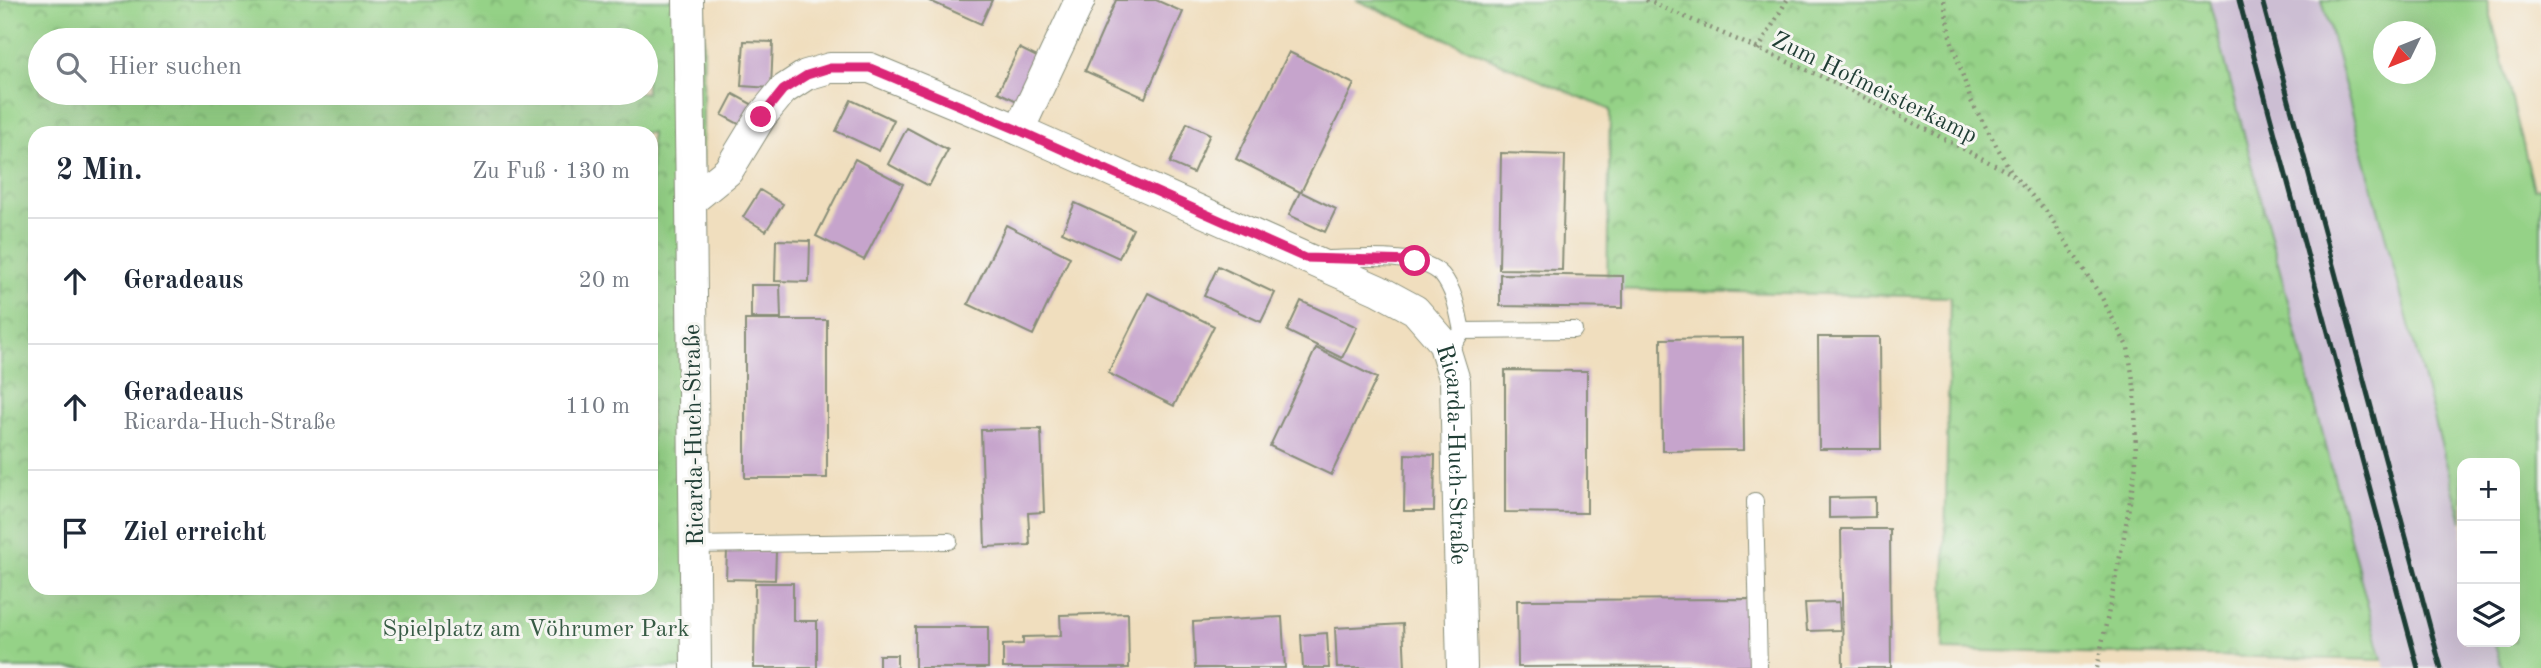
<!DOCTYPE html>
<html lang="de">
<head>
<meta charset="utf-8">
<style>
  body { margin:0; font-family:"Old Standard TT",serif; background:#f2f2f3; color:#1f2937 }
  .controls { position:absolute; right:21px; bottom:21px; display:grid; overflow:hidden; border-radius:14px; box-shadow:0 7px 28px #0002 }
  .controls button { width:63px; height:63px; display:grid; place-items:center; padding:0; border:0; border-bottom:2px solid #e0e1e3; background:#fff; color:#1f2937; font:35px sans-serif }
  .compass { position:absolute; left:2373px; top:21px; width:63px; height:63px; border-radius:50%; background:#fff; box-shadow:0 7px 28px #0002; rotate:227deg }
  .stop { position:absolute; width:21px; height:21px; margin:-16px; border:5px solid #db2777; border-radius:50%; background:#fff }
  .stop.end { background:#db2777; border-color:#fff; box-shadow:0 2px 7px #0008 }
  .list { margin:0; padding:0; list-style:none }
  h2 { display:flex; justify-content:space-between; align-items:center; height:91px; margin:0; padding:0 28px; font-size:30px }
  h2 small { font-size:23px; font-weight:400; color:#747a83 }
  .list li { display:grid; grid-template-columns:46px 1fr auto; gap:21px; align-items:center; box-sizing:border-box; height:126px; padding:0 28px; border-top:2px solid #e0e1e3 }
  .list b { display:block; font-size:26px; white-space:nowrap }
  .list p { margin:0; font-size:23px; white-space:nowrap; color:#747a83 }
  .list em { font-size:23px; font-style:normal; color:#747a83 }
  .icon { flex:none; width:38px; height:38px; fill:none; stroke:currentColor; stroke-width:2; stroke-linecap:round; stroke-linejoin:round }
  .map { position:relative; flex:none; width:2541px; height:668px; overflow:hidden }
  .search { position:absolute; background:#fff; box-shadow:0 7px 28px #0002; left:28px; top:28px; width:630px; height:77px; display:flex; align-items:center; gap:18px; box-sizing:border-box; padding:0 24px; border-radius:38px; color:#747a83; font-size:26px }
  .panel { position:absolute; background:#fff; box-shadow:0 7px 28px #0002; left:28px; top:126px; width:630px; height:469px; border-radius:21px }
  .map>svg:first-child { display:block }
  .railway { fill:#ccbed3 }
  .grass { fill:#95d287; stroke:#5a885e; stroke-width:2; fill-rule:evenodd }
  .park { fill:url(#park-crowns); stroke:#5a885e; stroke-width:2; fill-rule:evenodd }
  .building { fill:#c6a4cc }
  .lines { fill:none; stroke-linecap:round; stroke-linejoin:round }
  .service-casing { stroke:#888e79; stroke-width:18 }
  .minor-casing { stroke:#888e79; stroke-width:32 }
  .path { stroke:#888e79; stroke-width:4.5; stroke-dasharray:2 5; stroke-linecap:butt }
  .service { stroke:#fff; stroke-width:16 }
  .minor { stroke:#fff; stroke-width:30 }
  .rail { stroke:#1f3d34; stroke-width:5 }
  .route { stroke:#db2777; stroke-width:9 }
  .labels { text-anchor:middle; stroke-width:6; stroke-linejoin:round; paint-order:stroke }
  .street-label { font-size:24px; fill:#1f3d34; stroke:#f6f6f2 }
  .park-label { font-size:24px; fill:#375b45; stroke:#f6f6f2 }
</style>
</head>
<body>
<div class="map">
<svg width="2541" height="668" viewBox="0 0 2541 668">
  <defs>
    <pattern id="park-crowns" width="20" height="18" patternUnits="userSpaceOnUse" patternTransform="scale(1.75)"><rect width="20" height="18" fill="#95d287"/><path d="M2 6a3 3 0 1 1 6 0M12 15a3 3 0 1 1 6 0" fill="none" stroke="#79ac6f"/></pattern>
  </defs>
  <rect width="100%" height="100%" fill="#f6f6f2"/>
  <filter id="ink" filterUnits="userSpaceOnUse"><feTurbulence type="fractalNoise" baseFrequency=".0143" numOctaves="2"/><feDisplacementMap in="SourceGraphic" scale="14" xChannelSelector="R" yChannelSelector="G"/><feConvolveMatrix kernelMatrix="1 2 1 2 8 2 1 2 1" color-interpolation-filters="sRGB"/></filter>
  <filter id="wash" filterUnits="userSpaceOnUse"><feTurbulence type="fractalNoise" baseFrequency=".00686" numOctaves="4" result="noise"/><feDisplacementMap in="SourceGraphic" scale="28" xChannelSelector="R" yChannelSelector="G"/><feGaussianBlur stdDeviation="1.57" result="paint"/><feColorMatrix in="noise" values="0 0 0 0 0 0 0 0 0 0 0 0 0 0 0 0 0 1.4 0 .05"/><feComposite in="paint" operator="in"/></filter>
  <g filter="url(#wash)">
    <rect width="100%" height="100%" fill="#f0debe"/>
    <!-- railway -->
    <path class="railway" d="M2209,0H2322L2462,522V642H2494L2502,668H2385Z"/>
    <!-- grass -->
    <path class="grass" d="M2322,0H2487L2534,189L2541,188V668H2502L2494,642H2515V463H2462V522ZM2384,32H2426V74H2384Z"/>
    <!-- park -->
    <path class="park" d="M0,0H704L698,668H0ZM40,40H646V93H40ZM35,133H651V588H35Z
      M1356,0H2209L2382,660L1943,650L1950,297L1607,289L1610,110Z"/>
    <g id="blocks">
      <!-- building -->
      <path class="building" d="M928,0H992L981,24Z
        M1116,0H1156L1183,12L1145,98L1085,71Z
        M744,41L773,42L771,88L741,86Z
        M1019,48L1043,60L1021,103L998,92Z
        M1289,52L1354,84L1301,192L1336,209L1325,232L1289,215L1300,192L1236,159Z
        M733,94L755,106L744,127L722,115Z
        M851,100L894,120L879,151L836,131Z
        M1187,123L1210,134L1193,173L1170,163Z
        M907,128L948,150L929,186L888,164Z
        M1501,153L1565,155L1562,270L1499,269Z
        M855,159L903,184L864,260L816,236Z
        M760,190L783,204L766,231L743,217Z
        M1075,203L1133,229L1119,258L1062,232Z
        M1006,225L1070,257L1033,335L968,304Z
        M776,240L810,241L809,282L775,281Z
        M1218,266L1275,293L1261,322L1204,296Z
        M1500,274L1623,276V308L1500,306Z
        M751,285H780L781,318H751Z
        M1148,293L1214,326L1174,406L1108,373Z
        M1301,301L1357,327L1342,358L1287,331Z
        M745,320H827V478H745Z
        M1818,337H1880L1881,449H1819Z
        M1743,338L1744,450L1662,451L1661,339Z
        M1316,348L1377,378L1331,475L1270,446Z
        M1505,370L1587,371V513L1505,512Z
        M1041,429L1044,512L1028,513L1030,545L985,547L981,430Z
        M1405,454L1435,455L1434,511H1404Z
        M1875,497V517L1829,518V498Z
        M1841,529H1890L1891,668H1843Z
        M727,550L776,552L775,580L726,579Z
        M755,583H793V621H817V668H754Z
        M1752,599L1753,666L1518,667L1517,600Z
        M1839,602L1840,630L1807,631L1805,603Z
        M1128,613L1129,668H1003V645L1023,644V637L1061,636L1060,615Z
        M1282,617L1285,668H1195L1193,622Z
        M1403,624L1405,668H1337L1335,628Z
        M915,627H988V668H915Z
        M1327,633L1329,668H1303L1301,635Z
        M879,655H897V668H879Z"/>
    </g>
  </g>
  <g filter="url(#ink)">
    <use href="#blocks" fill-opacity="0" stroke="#888e79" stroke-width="2"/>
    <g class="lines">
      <!-- service casing -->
      <g class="service-casing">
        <path id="service" d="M1326,259C1355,259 1422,252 1442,275C1455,291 1458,312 1462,331L1447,355
          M1462,331L1574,330
          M1755,501L1759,668
          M694,545L949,541"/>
      </g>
      <!-- minor casing -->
      <g class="minor-casing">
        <g id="minor">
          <path d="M688,0L691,201"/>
          <path d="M1019,130L1080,0"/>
          <path id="s1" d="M696,668L691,201L728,171L761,117L783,90L806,75L830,68H870L1019,130L1378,290L1415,310L1443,342L1455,381L1462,668"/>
        </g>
      </g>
      <!-- path -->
      <path class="path" d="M1646,0L1834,82L2012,174L2046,211L2102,298L2128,348L2135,393L2136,465L2123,542L2097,668
        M1944,0L1950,36L1971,101L2012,173
        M1758,50L1787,0"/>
      <!-- service -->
      <use href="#service" class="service"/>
      <!-- minor -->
      <use href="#minor" class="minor"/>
      <!-- rail -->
      <path class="rail" d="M2239,0L2418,668
        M2262,0L2441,668"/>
    </g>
  </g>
  <g class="lines" filter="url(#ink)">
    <!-- route -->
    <path class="route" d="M761,117L783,90L807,75L830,68H870L1018,130L1305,258L1415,261"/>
  </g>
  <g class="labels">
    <!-- street labels -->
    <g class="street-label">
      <text transform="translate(1875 87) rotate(26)" y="8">Zum Hofmeisterkamp</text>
      <text transform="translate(693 435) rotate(-91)" y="8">Ricarda-Huch-Straße</text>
      <text dy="8" stroke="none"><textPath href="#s1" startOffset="1458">Ricarda-Huch-Straße</textPath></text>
    </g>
    <!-- park labels -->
    <g class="park-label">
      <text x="536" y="636">Spielplatz am Vöhrumer Park</text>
    </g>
  </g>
</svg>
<div class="controls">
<button>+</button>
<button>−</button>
<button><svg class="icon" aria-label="layers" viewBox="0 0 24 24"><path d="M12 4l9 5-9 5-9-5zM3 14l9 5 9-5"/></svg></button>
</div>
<svg class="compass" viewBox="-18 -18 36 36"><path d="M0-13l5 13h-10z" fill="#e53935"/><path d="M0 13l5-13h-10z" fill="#747a83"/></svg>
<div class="stop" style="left:1415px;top:261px"></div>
<div class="stop end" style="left:761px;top:117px"></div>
<div class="search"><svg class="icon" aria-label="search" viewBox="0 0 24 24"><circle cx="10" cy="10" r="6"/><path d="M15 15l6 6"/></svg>Hier suchen</div>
<section class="panel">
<h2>2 Min.<small>Zu Fuß · 130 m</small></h2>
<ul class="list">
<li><svg class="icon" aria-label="ahead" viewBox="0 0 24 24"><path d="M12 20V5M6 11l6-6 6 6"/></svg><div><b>Geradeaus</b></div><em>20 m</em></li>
<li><svg class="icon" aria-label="ahead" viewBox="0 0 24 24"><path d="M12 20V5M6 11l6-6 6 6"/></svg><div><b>Geradeaus</b><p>Ricarda-Huch-Straße</p></div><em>110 m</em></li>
<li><svg class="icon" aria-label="arrive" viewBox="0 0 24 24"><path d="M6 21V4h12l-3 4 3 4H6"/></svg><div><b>Ziel erreicht</b></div></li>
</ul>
</section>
</div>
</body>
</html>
